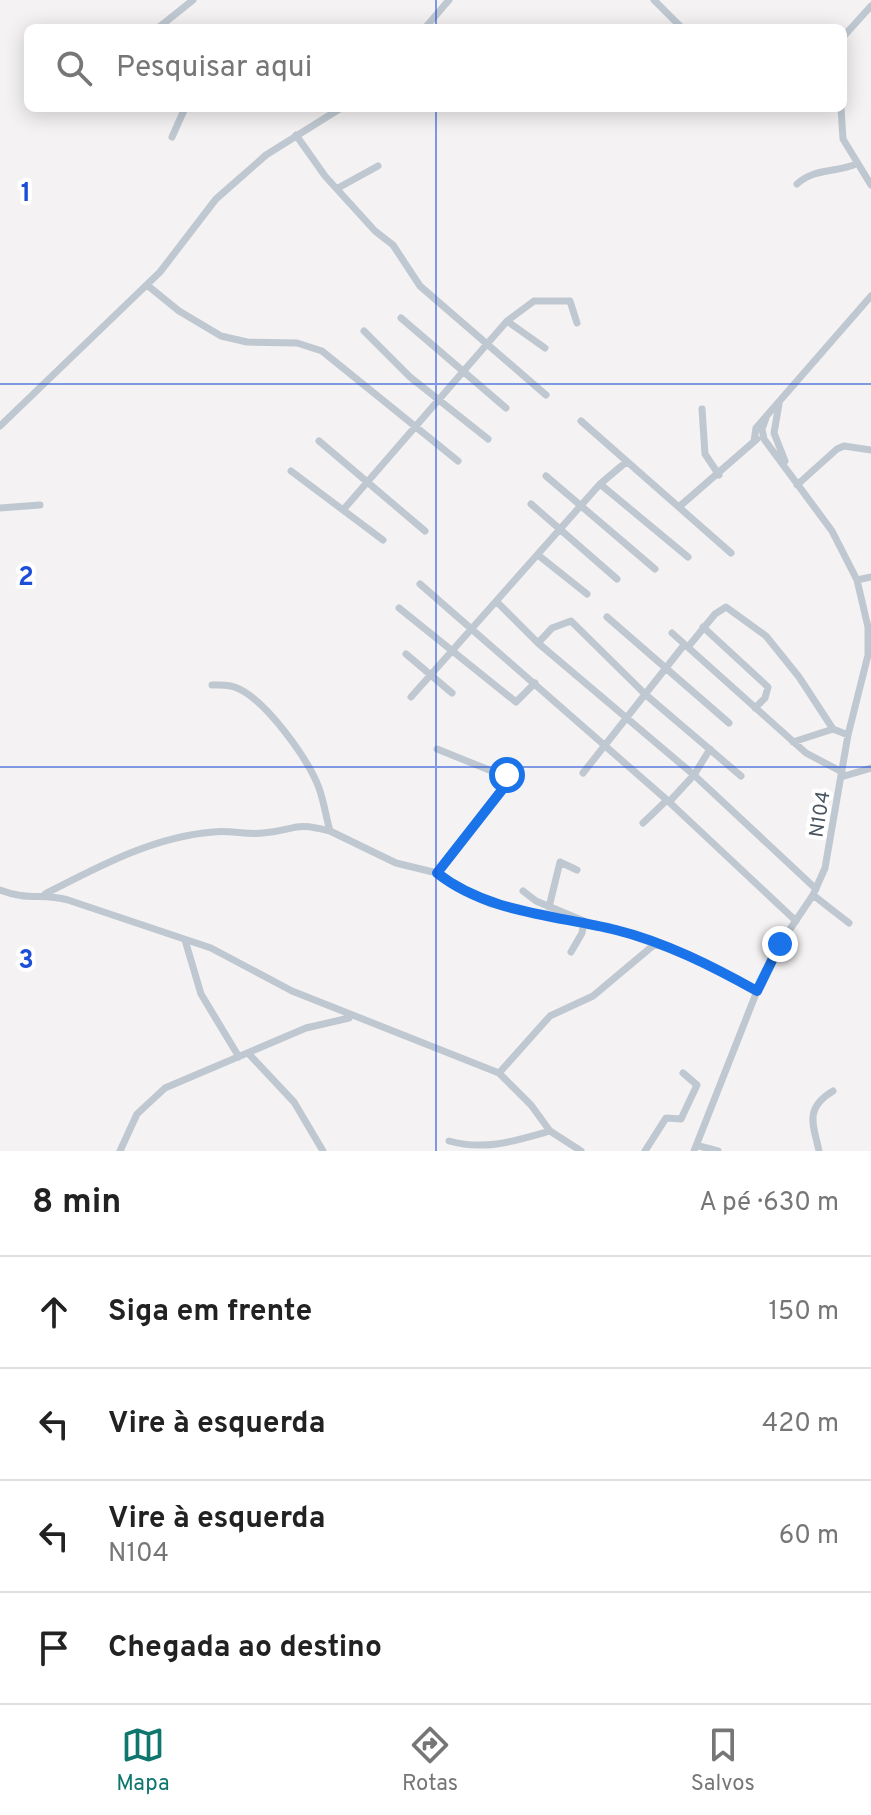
<!DOCTYPE html>
<html lang="pt">
<head>
<meta charset="utf-8">
<style>
  body { margin:0; font-family:Overpass,sans-serif; background:#f2f2f2; color:#222 }
  .stop { position:absolute; width:24px; height:24px; margin:-18px; border:6px solid #1a73e8; border-radius:50%; background:#fff }
  .stop.end { background:#1a73e8; border-color:#fff; box-shadow:0 2px 8px #0008 }
  .list { margin:0; padding:0; list-style:none }
  h2 { display:flex; justify-content:space-between; align-items:center; height:104px; margin:0; padding:0 32px; font-size:34px }
  h2 small { font-size:26px; font-weight:400; color:#767676 }
  .list li { display:grid; grid-template-columns:52px 1fr auto; gap:24px; align-items:center; box-sizing:border-box; height:112px; padding:0 32px; border-top:2px solid #e0e0e0 }
  .list b { display:block; font-size:30px; white-space:nowrap }
  .list p { margin:0; font-size:26px; white-space:nowrap; color:#767676 }
  .list em { font-size:26px; font-style:normal; color:#767676 }
  .icon { flex:none; width:44px; height:44px; fill:none; stroke:currentColor; stroke-width:2; stroke-linecap:round; stroke-linejoin:round }
  .map { position:relative; flex:none; width:871px; height:1151px; overflow:hidden }
  .search { position:absolute; background:#fff; box-shadow:0 4px 20px #0003; left:24px; right:24px; top:24px; height:88px; display:flex; align-items:center; gap:20px; box-sizing:border-box; padding:0 28px; border-radius:12px; color:#767676; font-size:30px }
  .sheet { height:552px; background:#fff }
  nav { display:flex; justify-content:space-around; align-items:center; box-sizing:border-box; height:112px; border-top:2px solid #e0e0e0; background:#fff; font-size:22px; color:#767676 }
  nav a { display:grid; justify-items:center; gap:4px }
  nav .on { color:#0f766e }
  .map>svg:first-child { display:block }
  .lines { fill:none; stroke-linecap:round; stroke-linejoin:round }
  .minor { stroke:#bfc8d1; stroke-width:7 }
  .route { stroke:#1a73e8; stroke-width:10 }
  .grid { fill:none; stroke:#1d4ed8; stroke-width:2; stroke-opacity:0.55 }
  .labels { text-anchor:middle; stroke-width:8; stroke-linejoin:round; paint-order:stroke }
  .street-label { font-size:20px; fill:#495460; stroke:#fff }
  .grid-label { font-size:26px; text-anchor:middle; font-weight:bold; fill:#1d4ed8; stroke:#fff; stroke-width:8; stroke-linejoin:round; paint-order:stroke }
</style>
</head>
<body>
<div class="map">
<svg width="871" height="1151" viewBox="0 0 871 1151">
  <rect width="100%" height="100%" fill="#f4f2f2"/>
  <g class="lines">
    <!-- minor -->
    <path class="minor" d="M654,0L682,28
      M158,28L193,0
      M425,28L449,0
      M843,37L871,6
      M841,108L843,139L871,185
      M296,135L325,176L375,231L393,245L420,286L546,395
      M172,137L185,108
      M797,184C814,168 835,173 856,164
      M338,188L378,166
      M147,285L179,311L221,336L247,342L297,343L322,351L458,461
      M401,318L506,408
      M507,321L545,348
      M364,331L410,377L488,439
      M779,404L774,433L785,461
      M702,409L705,454L719,475
      M581,421L731,553
      M0,426L160,272L216,199L266,155L341,108
      M319,441L425,531
      M754,441L756,428L871,296
      M291,471L343,510L507,321L534,301H570L577,323
      M546,476L655,569
      M600,484L688,557
      M797,485L837,449L844,446L871,450
      M531,504L617,579
      M680,506L757,439
      M0,508L40,505
      M343,510L383,540
      M538,555L587,594
      M857,580L871,577
      M420,584L667,800L796,921
      M497,602L538,643L694,775L816,889
      M399,608L516,702L535,683
      M607,617L729,723
      M703,627L768,687L765,698L755,708
      M672,633L806,753L842,772
      M538,643L552,628L571,621L646,695L741,776
      M688,647L715,614L726,607L766,636L799,677L833,729L848,735
      M406,654L452,693
      M212,685C221,685 229,684 237,688C266,700 308,759 319,788C324,802 326,817 330,831L396,863L437,873L457,888L491,904L620,931L705,963L757,991
      M411,697L600,484L625,463
      M793,742L833,729
      M583,773L684,645
      M841,777L871,768
      M669,802L694,775L710,749
      M643,823L667,800
      M437,873L509,778L437,749
      M0,890C28,901 41,893 68,900L211,948L292,991L499,1073L531,1105L550,1131L581,1151
      M523,891L536,901L584,921L582,933L571,952
      M45,894C98,867 152,837 213,832C230,830 247,835 263,833C297,830 292,821 330,831
      M813,895L849,923
      M549,907L560,862L577,870
      M185,940L201,994L239,1057
      M248,1053L294,1102L323,1151
      M499,1073L550,1016L593,996L655,944
      M449,1141C485,1151 515,1141 550,1131
      M699,1146L718,1151
      M120,1151L137,1114L165,1088L306,1028L349,1018
      M645,1151L666,1118L681,1119L697,1085L683,1073
      M694,1151L757,991L780,944L813,895L825,868L848,735L868,655V627L857,580L832,531L764,439L762,429L766,418
      M819,1151C814,1126 803,1109 833,1091"/>
  </g>
  <g class="lines">
    <!-- route -->
    <path class="route" d="M507,775L509,781L437,873C488,913 555,915 616,930C665,942 714,967 757,991L780,944"/>
  </g>
  <!-- grid -->
  <path class="grid" d="M436,0V28M436,108V1151M0,384H871M0,767H871"/>
  <g class="labels">
    <!-- street labels -->
    <g class="street-label">
      <text transform="translate(819 814) rotate(-81)" y="7">N104</text>
    </g>
  </g>
  <g class="grid-label">
    <text x="26" y="201">1</text>
    <text x="26" y="585">2</text>
    <text x="26" y="968">3</text>
  </g>
</svg>
<div class="stop" style="left:507px;top:775px"></div>
<div class="stop end" style="left:780px;top:944px"></div>
<div class="search"><svg class="icon" aria-label="search" viewBox="0 0 24 24"><circle cx="10" cy="10" r="6"/><path d="M15 15l6 6"/></svg>Pesquisar aqui</div>
</div>
<section class="sheet">
<h2>8 min<small>A pé · 630 m</small></h2>
<ul class="list">
<li><svg class="icon" aria-label="ahead" viewBox="0 0 24 24"><path d="M12 20V5M6 11l6-6 6 6"/></svg><div><b>Siga em frente</b></div><em>150 m</em></li>
<li><svg class="icon" aria-label="left" viewBox="0 0 24 24"><path d="M17 20v-9H6M10 6l-5 5 5 5"/></svg><div><b>Vire à esquerda</b></div><em>420 m</em></li>
<li><svg class="icon" aria-label="left" viewBox="0 0 24 24"><path d="M17 20v-9H6M10 6l-5 5 5 5"/></svg><div><b>Vire à esquerda</b><p>N104</p></div><em>60 m</em></li>
<li><svg class="icon" aria-label="arrive" viewBox="0 0 24 24"><path d="M6 21V4h12l-3 4 3 4H6"/></svg><div><b>Chegada ao destino</b></div></li>
</ul>
</section>
<nav>
<a class="on"><svg class="icon" aria-label="map" viewBox="0 0 24 24"><path d="M3 6l6-2 6 2 6-2v14l-6 2-6-2-6 2zM9 4v14M15 6v14"/></svg>Mapa</a>
<a><svg class="icon" aria-label="directions" viewBox="0 0 24 24"><path d="M12 3l9 9-9 9-9-9zM9 14v-3h6M13 9l2 2-2 2"/></svg>Rotas</a>
<a><svg class="icon" aria-label="saved" viewBox="0 0 24 24"><path d="M7 4h10v16l-5-4-5 4z"/></svg>Salvos</a>
</nav>
</body>
</html>
